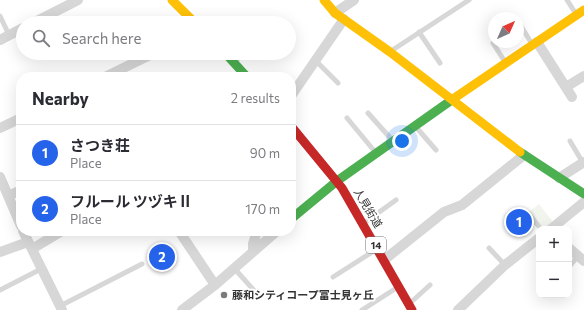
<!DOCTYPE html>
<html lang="en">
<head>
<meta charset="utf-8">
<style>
  body { margin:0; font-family:Commissioner,"Noto Sans JP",sans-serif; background:#f7f7f7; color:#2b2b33 }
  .controls { position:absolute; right:12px; bottom:12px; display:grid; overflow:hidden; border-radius:8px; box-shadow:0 4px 16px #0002 }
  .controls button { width:36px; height:36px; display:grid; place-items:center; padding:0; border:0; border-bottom:1px solid #e1e1e2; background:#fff; color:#2b2b33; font:20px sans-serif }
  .compass { position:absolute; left:488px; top:12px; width:36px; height:36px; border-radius:50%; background:#fff; box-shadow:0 4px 16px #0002; rotate:45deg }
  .you { position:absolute; left:402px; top:141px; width:14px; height:14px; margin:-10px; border:3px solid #fff; border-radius:50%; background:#1a73e8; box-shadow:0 0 0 6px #1a73e833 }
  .badge { display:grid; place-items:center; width:26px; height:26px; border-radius:50%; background:#2563eb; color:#fff; font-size:13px; font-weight:700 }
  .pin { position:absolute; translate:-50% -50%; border:2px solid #fff; box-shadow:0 1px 4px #0006 }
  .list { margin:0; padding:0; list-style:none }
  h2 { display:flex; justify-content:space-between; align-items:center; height:52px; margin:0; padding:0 16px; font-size:17px }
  h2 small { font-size:13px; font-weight:400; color:#7c7c81 }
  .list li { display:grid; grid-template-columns:26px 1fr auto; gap:12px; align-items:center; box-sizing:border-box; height:56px; padding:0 16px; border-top:1px solid #e1e1e2 }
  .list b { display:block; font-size:15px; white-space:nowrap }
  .list p { margin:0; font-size:13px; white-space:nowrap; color:#7c7c81 }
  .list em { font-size:13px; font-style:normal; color:#7c7c81 }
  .icon { flex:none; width:22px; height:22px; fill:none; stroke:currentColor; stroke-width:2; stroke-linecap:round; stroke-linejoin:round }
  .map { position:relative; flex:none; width:584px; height:310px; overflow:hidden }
  .search { position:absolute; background:#fff; box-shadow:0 4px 16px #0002; left:16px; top:16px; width:280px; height:44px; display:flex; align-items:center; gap:10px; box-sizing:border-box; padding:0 14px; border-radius:22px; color:#7c7c81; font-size:15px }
  .panel { position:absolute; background:#fff; box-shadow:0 4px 16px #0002; left:16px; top:72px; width:280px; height:164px; border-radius:16px }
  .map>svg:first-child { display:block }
  .green { fill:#f1f5ed }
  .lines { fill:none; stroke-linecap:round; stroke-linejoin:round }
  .lane { stroke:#d7d7d7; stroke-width:5 }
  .street { stroke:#d7d7d7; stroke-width:10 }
  .fast { stroke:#4caf50; stroke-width:9 }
  .slow { stroke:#ffc107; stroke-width:9 }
  .jam { stroke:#c62828; stroke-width:9 }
  .poi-dot { fill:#7a7a7a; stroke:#fff; stroke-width:1.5 }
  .labels { text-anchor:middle; stroke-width:4; stroke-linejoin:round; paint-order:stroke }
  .shield { fill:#fff; stroke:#707070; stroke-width:1 }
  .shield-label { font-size:10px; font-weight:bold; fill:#333 }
  .street-label { font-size:11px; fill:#333; stroke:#fff }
  .poi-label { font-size:11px; font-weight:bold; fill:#333; stroke:#fff; text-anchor:start }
</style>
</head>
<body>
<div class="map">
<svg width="584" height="310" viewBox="0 0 584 310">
  <rect width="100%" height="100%" fill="#fff"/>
  <!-- green -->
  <path class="green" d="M539,204L553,222L544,229H542L529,212Z"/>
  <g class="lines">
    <!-- lane -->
    <path class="lane" d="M567,0L576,14
      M0,16L9,35
      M521,26L532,44
      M419,32L440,63
      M493,43L505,62
      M391,51L469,0
      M315,60L338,83
      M235,62L243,53
      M368,113L393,141
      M347,118L376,153
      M416,127L436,150
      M570,141L583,163
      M529,214L541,229
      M364,223L396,200
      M489,248L505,265
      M569,267L578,256
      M234,268L259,296
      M333,277L377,249
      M0,290L41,269
      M409,304L430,285
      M60,306L142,264
      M362,310L398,287"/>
    <!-- street -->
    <path class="street" d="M335,13L354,0
      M33,23L78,0
      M0,40L23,28
      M537,42L572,97
      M105,77L154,53
      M566,87L584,76
      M291,96L344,19
      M0,128L21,118
      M0,177L21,226
      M559,178L584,162
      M8,196L21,190
      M551,229L584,202
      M23,231L62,310
      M179,231L215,285
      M569,248L584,261
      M32,249L62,231
      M253,251V244L257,231
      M0,252L28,242
      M384,260L444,212L462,205L524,155
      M182,310L215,285L277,231
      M458,310L505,265L539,238"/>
    <!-- fast -->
    <path class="fast" d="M225,53L247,77
      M520,152L584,194
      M291,219L337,181L453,99"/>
    <!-- slow -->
    <path class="slow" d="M172,0L195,23
      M324,0L335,13L390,52L520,152
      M453,99L584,10"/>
    <!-- jam -->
    <path class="jam" d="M291,126L342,188L412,310"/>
  </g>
  <!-- markers -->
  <circle class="poi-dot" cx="224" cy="295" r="4"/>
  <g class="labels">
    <!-- shield labels -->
    <rect class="shield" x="366" y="237" width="20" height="16" rx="3"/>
    <g class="shield-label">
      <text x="376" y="249">14</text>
    </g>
    <!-- street labels -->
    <g class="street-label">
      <text transform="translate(368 208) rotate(59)" y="4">人見街道</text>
    </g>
    <!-- poi labels -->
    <g class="poi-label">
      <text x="232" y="299">藤和シティコープ富士見ヶ丘</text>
    </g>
  </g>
</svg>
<div class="controls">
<button>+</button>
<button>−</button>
</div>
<svg class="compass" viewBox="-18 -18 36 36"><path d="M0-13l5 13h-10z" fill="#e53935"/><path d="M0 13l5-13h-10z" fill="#7c7c81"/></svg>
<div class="you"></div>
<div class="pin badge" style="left:519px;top:222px">1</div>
<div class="pin badge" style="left:162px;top:257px">2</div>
<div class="search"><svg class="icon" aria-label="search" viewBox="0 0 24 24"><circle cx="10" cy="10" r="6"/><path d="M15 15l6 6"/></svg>Search here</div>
<section class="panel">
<h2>Nearby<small>2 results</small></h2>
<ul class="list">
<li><span class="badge">1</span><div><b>さつき荘</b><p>Place</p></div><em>90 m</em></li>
<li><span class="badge">2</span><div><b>フルール ツヅキⅡ</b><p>Place</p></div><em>170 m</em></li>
</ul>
</section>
</div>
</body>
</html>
